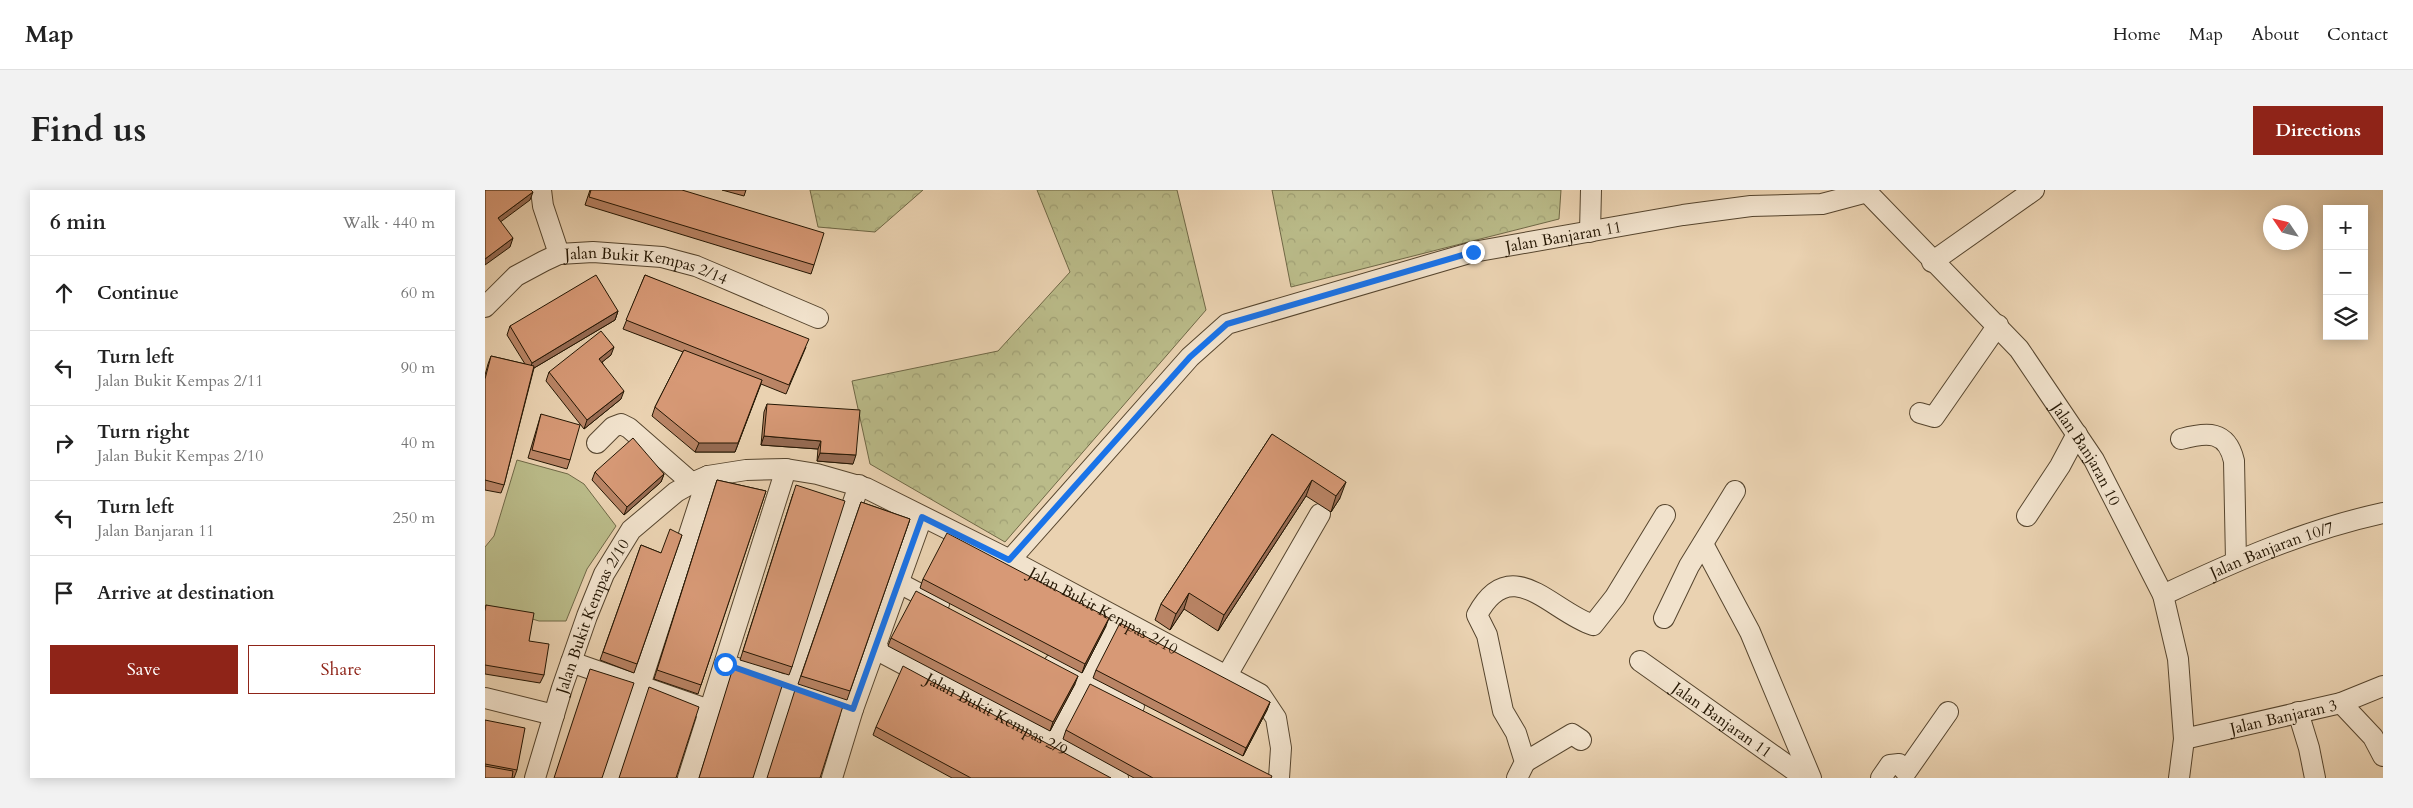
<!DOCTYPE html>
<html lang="en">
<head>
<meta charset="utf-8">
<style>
  body { margin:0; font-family:Cardo,serif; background:#f2f2f2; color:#222 }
  .controls { position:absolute; right:15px; top:15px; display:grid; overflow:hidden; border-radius:0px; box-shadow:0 2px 12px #0003 }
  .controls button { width:45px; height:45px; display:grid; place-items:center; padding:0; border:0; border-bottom:1px solid #e0e0e0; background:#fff; color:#222; font:25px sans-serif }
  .compass { position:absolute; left:1778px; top:15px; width:45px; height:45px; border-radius:50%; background:#fff; box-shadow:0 2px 12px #0003; rotate:305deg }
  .stop { position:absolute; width:15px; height:15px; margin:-11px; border:4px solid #1a73e8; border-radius:50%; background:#fff }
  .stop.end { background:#1a73e8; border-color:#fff; box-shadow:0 1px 5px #0008 }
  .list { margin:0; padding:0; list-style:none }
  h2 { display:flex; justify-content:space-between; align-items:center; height:65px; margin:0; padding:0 20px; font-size:21px }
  h2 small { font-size:16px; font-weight:400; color:#767676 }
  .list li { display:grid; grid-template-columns:32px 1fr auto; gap:15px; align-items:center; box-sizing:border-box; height:75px; padding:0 20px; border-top:1px solid #e0e0e0 }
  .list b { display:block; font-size:19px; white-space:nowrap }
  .list p { margin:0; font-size:16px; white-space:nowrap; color:#767676 }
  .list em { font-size:16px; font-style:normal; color:#767676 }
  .actions { display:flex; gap:10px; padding:15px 20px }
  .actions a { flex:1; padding:11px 0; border:1px solid #8f2418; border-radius:0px; text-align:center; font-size:18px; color:#8f2418 }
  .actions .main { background:#8f2418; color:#fff }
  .icon { flex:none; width:28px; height:28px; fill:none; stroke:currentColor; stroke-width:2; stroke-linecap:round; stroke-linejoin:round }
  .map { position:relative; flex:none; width:1898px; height:588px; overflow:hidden; border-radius:0px }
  header { display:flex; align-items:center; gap:30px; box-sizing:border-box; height:70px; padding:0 25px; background:#fff; border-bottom:1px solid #e0e0e0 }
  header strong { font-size:24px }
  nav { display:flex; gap:28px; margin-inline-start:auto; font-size:18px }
  .intro { display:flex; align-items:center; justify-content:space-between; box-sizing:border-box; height:120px; padding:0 30px }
  h1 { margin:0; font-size:35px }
  .button { padding:12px 22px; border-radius:0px; background:#8f2418; color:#fff; font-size:18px; font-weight:700 }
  main { display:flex; gap:30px; padding:0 30px }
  aside { flex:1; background:#fff; border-radius:0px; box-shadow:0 2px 12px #0003 }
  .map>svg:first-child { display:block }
  .forest { fill:url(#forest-crowns); stroke:#6f6846 }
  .garden { fill:#babb89; stroke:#6f6846 }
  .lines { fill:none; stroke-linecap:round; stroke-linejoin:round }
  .minor-casing { stroke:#56452e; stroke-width:22 }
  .minor { stroke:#f1e2cc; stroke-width:20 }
  .wall { fill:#b98465; stroke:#241603 }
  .shaded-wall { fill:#966b53; stroke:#241603 }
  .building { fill:#d79976; stroke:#241603 }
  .route { stroke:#1a73e8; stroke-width:6 }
  .labels { text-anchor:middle; stroke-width:4; stroke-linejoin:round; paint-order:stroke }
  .street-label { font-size:16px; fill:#241603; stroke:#f1e2cc }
</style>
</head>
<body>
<header>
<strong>Map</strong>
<nav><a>Home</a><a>Map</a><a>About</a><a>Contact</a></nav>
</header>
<div class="intro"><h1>Find us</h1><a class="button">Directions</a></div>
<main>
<aside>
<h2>6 min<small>Walk · 440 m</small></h2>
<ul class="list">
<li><svg class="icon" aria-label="ahead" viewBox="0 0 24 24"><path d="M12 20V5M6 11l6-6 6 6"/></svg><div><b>Continue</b></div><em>60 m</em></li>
<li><svg class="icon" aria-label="left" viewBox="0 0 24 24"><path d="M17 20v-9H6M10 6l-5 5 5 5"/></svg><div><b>Turn left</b><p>Jalan Bukit Kempas 2/11</p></div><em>90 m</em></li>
<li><svg class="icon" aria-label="right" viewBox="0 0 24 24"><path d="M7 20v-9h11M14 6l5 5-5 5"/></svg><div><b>Turn right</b><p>Jalan Bukit Kempas 2/10</p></div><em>40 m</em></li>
<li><svg class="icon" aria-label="left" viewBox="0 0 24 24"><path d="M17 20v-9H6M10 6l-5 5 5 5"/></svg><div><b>Turn left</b><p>Jalan Banjaran 11</p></div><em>250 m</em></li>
<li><svg class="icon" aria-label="arrive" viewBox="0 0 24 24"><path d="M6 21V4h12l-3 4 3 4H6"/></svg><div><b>Arrive at destination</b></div></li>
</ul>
<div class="actions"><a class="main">Save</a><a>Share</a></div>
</aside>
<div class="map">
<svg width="1898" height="588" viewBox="0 0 1898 588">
  <defs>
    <pattern id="forest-crowns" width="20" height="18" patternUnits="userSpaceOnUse" patternTransform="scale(1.25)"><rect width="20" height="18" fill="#babb89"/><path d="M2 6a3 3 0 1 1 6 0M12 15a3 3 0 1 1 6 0" fill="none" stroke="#a0a075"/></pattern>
  </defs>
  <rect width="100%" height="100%" fill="#ead2b1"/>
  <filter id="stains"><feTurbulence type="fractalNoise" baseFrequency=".004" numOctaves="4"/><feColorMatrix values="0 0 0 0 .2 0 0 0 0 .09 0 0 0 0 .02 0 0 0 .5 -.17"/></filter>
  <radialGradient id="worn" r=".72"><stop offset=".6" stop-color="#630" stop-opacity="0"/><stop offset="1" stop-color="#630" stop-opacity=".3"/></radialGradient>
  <!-- forest -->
  <path class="forest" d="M325,0H438L390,42L333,37Z
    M552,0H692L721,120L520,352L385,274L367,191L513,161L585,82Z
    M787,0H1076L1074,29L806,97Z"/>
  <!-- garden -->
  <path class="garden" d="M32,270L83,284L99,294L131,336L102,379L81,431H54L0,415V357L9,346Z"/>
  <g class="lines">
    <!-- minor casing -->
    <g class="minor-casing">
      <g id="minor">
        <path d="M56,0L58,16L74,64"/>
        <path id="s1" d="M1380,0L1534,159L1609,270L1678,405L1693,469L1699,549L1694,588"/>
        <path d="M1105,42L1106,0"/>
        <path d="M1447,72L1549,0"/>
        <path id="s2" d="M0,117L31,86L59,71L74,64L108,62L177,67L211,76L333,128"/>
        <path d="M1435,223L1449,227L1513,135"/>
        <path d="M1696,249C1722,242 1742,240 1749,271L1751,371"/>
        <path d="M112,253L128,237L136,234L144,238L207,293"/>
        <path d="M1542,326L1575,276L1592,244"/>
        <path d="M1218,354L1265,442L1326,588"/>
        <path id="s3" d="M525,370L705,167L742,134L988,62L1198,25L1266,16L1337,14L1382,2"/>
        <path d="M414,393L454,414"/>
        <path id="s4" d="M1678,405C1750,371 1820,340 1898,323"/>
        <path d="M1179,428L1204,376L1250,301"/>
        <path id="s5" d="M390,459L633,588"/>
        <path id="s6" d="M1155,471L1320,588"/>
        <path d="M86,472L224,520"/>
        <path d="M240,474L368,519"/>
        <path d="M569,474L649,516"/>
        <path d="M741,487L835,324"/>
        <path d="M0,508L69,525"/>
        <path d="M1856,513L1888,547L1898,566"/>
        <path d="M1813,522L1824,558L1830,588"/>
        <path id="s7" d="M1699,549L1856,513L1898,496"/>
        <path d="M565,552L633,429"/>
        <path d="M1040,572L1087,544L1096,550"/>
        <path id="s8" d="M50,588L77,498L102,426L119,384L146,340L191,302L207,293L223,286L261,280L301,279L332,284L381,298L525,370L775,504L791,528L796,558L794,588"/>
        <path d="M125,588L223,286"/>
        <path d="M203,588L301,279"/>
        <path d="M275,588L374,295"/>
        <path d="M347,588L368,519L437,327"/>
        <path d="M1032,588L1040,572L1031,543L1018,521L1002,445L992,425C1026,361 1067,422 1108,435L1130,407L1180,325"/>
        <path d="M1396,588L1405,575L1414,574L1421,582L1463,522"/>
      </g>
    </g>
    <!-- minor -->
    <use href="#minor" class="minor"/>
  </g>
  <!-- wall -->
  <path class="wall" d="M105,0H197L329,75L326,84L100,15Z
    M237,0H261L259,6Z
    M160,85L321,157L301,204L276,194L250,262H210L167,226L170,217L198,162L138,139Z
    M133,121L130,130L49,178L19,295L16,303L0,300V185L3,174L6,166L40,174L22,145L25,136Z
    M126,165L117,172L136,209L99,239L61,191L64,182Z
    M282,214L368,274L332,271L333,259L276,255L279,222Z
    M56,224L85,270L82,279L43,268Z
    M787,244L855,308L846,322L821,306L733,441L699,419L685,440L670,430L676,414Z
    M110,282L179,284L176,292L139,325L107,290Z
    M232,290L281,301L213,504L169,489Z
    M308,304L307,477L304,485L255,470Z
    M376,312L425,329L362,510L313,494Z
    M197,345L149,483L115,470L156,355L176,363Z
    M438,389L621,436L597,483L435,398Z
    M1,415L44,451L59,485L55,493L0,484V418Z
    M406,448L590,494L565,541L403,456Z
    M611,480L785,512L782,520L758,566L608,488Z
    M0,530L32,580L29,588H0Z
    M391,537L626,588H467L388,545Z
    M581,540L787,588H649L578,549Z"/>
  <!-- shaded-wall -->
  <path class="shaded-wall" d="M48,2L45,10L10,36L13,28Z
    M28,48L25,57L0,75V69Z
    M133,121L130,130L44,181L47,173Z
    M129,157L126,165L111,177L114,169Z
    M277,190L250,262H210L214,253Z
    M139,201L136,209L99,239L102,230Z
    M279,246L336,251L333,259L276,255Z
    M335,263L371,265L368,274L332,271Z
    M179,284L176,292L139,325L142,317Z
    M827,290L821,306L733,441L739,425Z
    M861,292L855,308L846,322L851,306Z
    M704,403L699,419L685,440L691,424Z
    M624,428L621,436L597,483L600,474Z
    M593,486L590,494L565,541L568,532Z
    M785,512L782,520L758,566L761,558Z"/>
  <!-- building -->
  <path class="building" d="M0,0H46L48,2L13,28L28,48L0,69Z
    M106,0H197L339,43L329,75L104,7Z
    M111,85L133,121L47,173L25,136Z
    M160,85L324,149L304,195L141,130Z
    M116,141L129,157L114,169L139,201L102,230L64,182Z
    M199,160L277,190L253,253H214L170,217Z
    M6,166L49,176L19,295L0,290V189Z
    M282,214L375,220L371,265L335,263L336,251L279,246Z
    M56,224L95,235L85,270L47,260Z
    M787,244L861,292L851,306L827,290L739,425L704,403L691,424L676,414Z
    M148,248L179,284L142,317L110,282Z
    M232,290L281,301L216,495L172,480Z
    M311,295L360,311L307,477L258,461Z
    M376,312L425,329L365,501L316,486Z
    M185,339L197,345L152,474L118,462L156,355L176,363Z
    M462,343L624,428L600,474L438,389Z
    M431,401L593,486L568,532L406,448Z
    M1,415L49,423L44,451L64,454L59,485L0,475V421Z
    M635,433L785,512L761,558L611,480Z
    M418,476L626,588H486L391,537Z
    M248,478L298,493L268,588H214Z
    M105,479L149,493L117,588H69Z
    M605,494L787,586L786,588H668L581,540Z
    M164,497L214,517L191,588H134Z
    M310,500L358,516L335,588H282Z
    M0,530L40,538L32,580L0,574Z
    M0,576L28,581L27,588H0Z"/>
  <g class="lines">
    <!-- route -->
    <path class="route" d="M240,474L368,519L437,327L524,370L705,167L742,134L988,62"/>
  </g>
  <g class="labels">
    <!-- street labels -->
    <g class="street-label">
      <text dy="6" stroke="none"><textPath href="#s3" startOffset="669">Jalan Banjaran 11</textPath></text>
      <text dy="6" stroke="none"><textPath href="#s2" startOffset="181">Jalan Bukit Kempas 2/14</textPath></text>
      <text dy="6" stroke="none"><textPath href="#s1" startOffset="346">Jalan Banjaran 10</textPath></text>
      <text dy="6" stroke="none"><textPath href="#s4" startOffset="118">Jalan Banjaran 10/7</textPath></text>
      <text dy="6" stroke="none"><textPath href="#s8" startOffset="790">Jalan Bukit Kempas 2/10</textPath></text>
      <text dy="6" stroke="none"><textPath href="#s8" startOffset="172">Jalan Bukit Kempas 2/10</textPath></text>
      <text dy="6" stroke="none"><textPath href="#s5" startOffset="138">Jalan Bukit Kempas 2/9</textPath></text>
      <text dy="6" stroke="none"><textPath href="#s7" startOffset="102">Jalan Banjaran 3</textPath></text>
      <text dy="6" stroke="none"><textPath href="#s6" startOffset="101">Jalan Banjaran 11</textPath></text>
    </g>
  </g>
  <rect width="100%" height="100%" filter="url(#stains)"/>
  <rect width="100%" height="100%" fill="url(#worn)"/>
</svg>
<div class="controls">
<button>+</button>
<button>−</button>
<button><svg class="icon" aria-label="layers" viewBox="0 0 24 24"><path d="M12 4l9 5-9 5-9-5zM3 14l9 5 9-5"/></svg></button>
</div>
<svg class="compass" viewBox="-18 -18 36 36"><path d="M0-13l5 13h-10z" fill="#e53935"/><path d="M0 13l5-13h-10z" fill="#767676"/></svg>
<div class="stop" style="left:240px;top:474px"></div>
<div class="stop end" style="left:988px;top:62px"></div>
</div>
</main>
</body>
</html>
